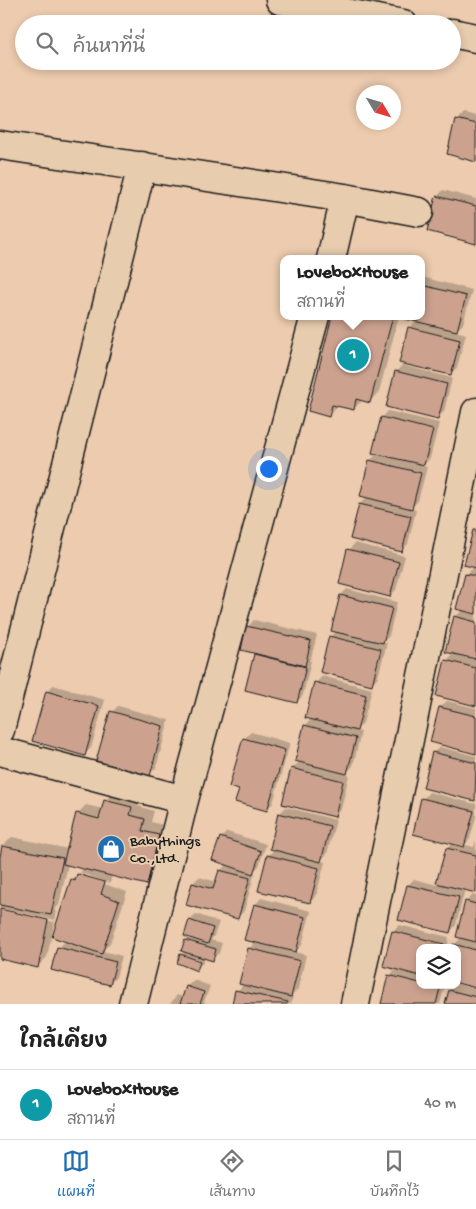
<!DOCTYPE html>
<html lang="th">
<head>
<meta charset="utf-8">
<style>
  body { margin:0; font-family:"Gochi Hand","Playpen Sans Thai",sans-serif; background:#f2f2f2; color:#222 }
  .controls { position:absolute; right:15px; bottom:15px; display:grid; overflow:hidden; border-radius:10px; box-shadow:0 2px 8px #0003 }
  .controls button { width:45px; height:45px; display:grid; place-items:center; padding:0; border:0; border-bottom:1px solid #e0e0e0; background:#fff; color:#222; font:25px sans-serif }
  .compass { position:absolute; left:356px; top:85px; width:45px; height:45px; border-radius:50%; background:#fff; box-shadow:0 2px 8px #0003; rotate:128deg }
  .you { position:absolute; left:268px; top:468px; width:18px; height:18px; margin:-12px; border:4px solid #fff; border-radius:50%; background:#1a73e8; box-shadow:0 0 0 8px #1a73e833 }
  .badge { display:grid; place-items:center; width:32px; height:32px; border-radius:50%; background:#1f6fb2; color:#fff; font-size:16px; font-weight:700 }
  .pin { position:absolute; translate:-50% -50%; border:2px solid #fff; box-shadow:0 1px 5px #0006 }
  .popup { position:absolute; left:280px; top:255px; width:145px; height:65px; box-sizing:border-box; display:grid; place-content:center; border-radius:10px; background:#fff; filter:drop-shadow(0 1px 4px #0005); font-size:16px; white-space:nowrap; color:#767676 }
  .popup b { font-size:19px; color:#222 }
  .popup::after { content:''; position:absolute; left:50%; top:100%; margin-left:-10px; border:10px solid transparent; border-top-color:#fff }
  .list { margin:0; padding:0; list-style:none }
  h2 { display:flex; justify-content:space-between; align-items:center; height:65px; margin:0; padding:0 20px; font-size:21px }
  h2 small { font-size:16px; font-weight:400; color:#767676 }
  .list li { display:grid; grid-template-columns:32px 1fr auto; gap:15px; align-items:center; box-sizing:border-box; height:70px; padding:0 20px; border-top:1px solid #e0e0e0 }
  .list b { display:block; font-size:19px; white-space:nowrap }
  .list p { margin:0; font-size:16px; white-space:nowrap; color:#767676 }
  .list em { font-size:16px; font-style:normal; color:#767676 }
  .icon { flex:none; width:28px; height:28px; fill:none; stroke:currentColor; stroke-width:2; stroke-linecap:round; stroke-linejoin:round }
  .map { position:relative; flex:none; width:476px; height:1004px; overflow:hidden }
  .search { position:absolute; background:#fff; box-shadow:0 2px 8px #0003; left:15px; right:15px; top:15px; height:55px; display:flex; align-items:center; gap:12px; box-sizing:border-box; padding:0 18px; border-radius:28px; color:#767676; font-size:19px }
  .sheet { height:135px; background:#fff }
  nav { display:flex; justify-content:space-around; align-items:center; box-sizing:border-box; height:70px; border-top:1px solid #e0e0e0; background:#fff; font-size:14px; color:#767676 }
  nav a { display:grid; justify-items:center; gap:2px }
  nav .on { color:#1f6fb2 }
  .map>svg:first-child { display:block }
  .shadow { fill:#0003 }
  .building { fill:#cca28f; stroke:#1c1c1c }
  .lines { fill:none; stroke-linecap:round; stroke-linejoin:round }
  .minor-casing { stroke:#1c1c1c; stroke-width:31 }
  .minor { stroke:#e7ccae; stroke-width:28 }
  .labels { text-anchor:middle; stroke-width:4; stroke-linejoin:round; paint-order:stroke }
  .poi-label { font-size:15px; fill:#1c1c1c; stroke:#e7ccae; text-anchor:start }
</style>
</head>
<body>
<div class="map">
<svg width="476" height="1004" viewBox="0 0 476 1004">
  <rect width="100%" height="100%" fill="#eccbae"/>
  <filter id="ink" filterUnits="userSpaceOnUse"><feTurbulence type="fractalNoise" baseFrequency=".02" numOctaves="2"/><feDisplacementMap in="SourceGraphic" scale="10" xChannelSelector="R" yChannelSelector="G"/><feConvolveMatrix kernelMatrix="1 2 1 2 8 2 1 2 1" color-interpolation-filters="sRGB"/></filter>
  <g filter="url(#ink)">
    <!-- shadow -->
    <path class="shadow" d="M463,113L476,116V160L457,120Z
      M443,190L476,199V243L437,197Z
      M422,277L472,290L463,324L456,331L466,334L457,368L450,374L409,328L422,316Z
      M334,316H399L379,392L370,401L363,400L353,409L338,406L329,415Z
      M402,365L452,378L444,412L437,418L396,372Z
      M388,411L439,423L430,458L422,466L427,467L418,501L410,509L416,510L408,544L402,550L351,538L360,504L368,496L370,461L378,453L382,418Z
      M476,528V704L446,661L454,653L455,617L463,610L466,574L474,567V530Z
      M355,543L405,556L396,590L390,596L349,550Z
      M347,589L397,602L389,636L383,642L387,643L378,677L372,683L330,637L336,631L341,595Z
      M254,620L317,635L311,658L309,660L311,661L303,695L297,702L246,689L256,653L248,627Z
      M322,676L372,689L363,723L356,731L361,732L353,766L345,774L349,775L341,809L334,815L292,769L300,761L305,726L312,718L316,683Z
      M53,685L105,700L91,748L85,754L47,692Z
      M447,701L476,708V752L440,707Z
      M118,706L169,720L156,768L149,774L112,712Z
      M251,732L290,743L273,803L267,809L240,789L244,739Z
      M440,747L476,756L475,799L433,753Z
      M114,791L141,798L138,806L154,811L151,822L167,826L155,874L146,883L112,875L110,883L81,873L79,875L127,892L110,943L103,951L122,956L116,977L110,984L58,948L66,941L72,880L85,868L68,864L59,905L54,910L57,911L47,957L38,966L0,958V911L54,922L55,920L0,908V863L3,846L12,837L68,849L77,814L86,805L103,809L105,801Z
      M429,792L476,804V817L470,839L465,845L474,847L476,840V892L465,889L456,925L450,932L408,885L414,879L437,885L447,848L453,843L423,799Z
      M286,807L336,820L327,854L320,861L325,862L316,896L310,902L268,856L275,849L279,814Z
      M227,832L266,844L259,866L253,872H255L244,911L238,917L193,883L199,877L217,882L220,871L227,864L221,838Z
      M473,895L476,896V986L457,948L454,945L462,937L466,902Z
      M261,898L311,911L302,945L295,952L306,955L298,989L291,996H293L291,1004H233L237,991L244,984L249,949L257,941L255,905Z
      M196,914L219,922L214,936L211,940L222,943L219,953L212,959L205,957L203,963L196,969L181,955L185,951L186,940L189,937L190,921Z
      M399,925L449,937L447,948H420V985H445L440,1004H382L389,976L397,969L393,931Z
      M194,980L210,986L204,1002L208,1004H170L177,995L183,997L187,986Z
      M457,984L476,989V1004H446L450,990Z"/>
    <!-- building -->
    <path class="building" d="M455,119L476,124V162L447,154Z
      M436,196L476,206V244L427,231Z
      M422,285L466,296L457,331L405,319L406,316H422Z
      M332,316H393L370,403L356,399L354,410L332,405L329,417L308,411Z
      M408,327L460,340L451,375L399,363Z
      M395,371L447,384L438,420L386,407Z
      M381,417L433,430L424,465L372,453Z
      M369,460L421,473L412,509L360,496Z
      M359,504L411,516L402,552L350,539Z
      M473,530H476V568L464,565Z
      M347,549L399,562L390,597L339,584Z
      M465,574L476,576V614L456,609Z
      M340,595L392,608L383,643L331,631Z
      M454,616L476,622V659L445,652Z
      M246,626L311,641L305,666L241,650Z
      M329,636L381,649L372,685L320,672Z
      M254,654L306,667L297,703L245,690Z
      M445,660L476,668V706L436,696Z
      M314,682L366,695L357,731L305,718Z
      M46,691L99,706L85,756L32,741Z
      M439,707L476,716V754L430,742Z
      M110,711L163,726L150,776L96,761Z
      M304,725L356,738L347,774L295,761Z
      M243,738L285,750L267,811L235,802L239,790L229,787Z
      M432,752L476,763L475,801L423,788Z
      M291,768L343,781L335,817L282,804Z
      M421,798L474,811L464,847L413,834Z
      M104,800L132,807L130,815L145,819L142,831L159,835L147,885L63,864L76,813L99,819Z
      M278,813L330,826L321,862L270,849Z
      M220,837L261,851L253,874L212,860Z
      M2,846L63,858L51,915L0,905V857Z
      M446,848L476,855V893L436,883Z
      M267,855L319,868L310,903L258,891Z
      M219,870L250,878L238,919L186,905L192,883L213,889Z
      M77,874L105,882L101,894L119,901L102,954L52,937L71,879L75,881Z
      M407,885L459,897L450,933L398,920Z
      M465,901L476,904V942L456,937Z
      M254,904L305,917L296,952L244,940Z
      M0,909L48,920L38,968L0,959Z
      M189,920L213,928L208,944L184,936Z
      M392,931L444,944L443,948H420V976L383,966Z
      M185,940L216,949L213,961L181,951Z
      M453,944L476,950V988L457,983V948H452Z
      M57,947L116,962L110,985L51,970Z
      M248,948L300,961L291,997L239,984Z
      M180,954L200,961L197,971L177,963Z
      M388,975L420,983V985H430L440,988L436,1004H381Z
      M186,986L204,992L200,1004H180Z
      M235,990L288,1002L287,1004H232Z
      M449,990L476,997V1004H445Z"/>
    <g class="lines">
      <!-- minor casing -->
      <g class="minor-casing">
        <path id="minor" d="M280,0L403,24
          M452,33L476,38
          M0,145L345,198L419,212
          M331,259L345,198
          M0,730L142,166
          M0,751L184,800
          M133,1004L184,800L315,316
          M355,1004L476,412"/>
      </g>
      <!-- minor -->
      <use href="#minor" class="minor"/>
    </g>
  </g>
  <!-- icons -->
  <defs>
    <g id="shop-disc" transform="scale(1.4375)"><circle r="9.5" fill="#1f6fb2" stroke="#e7ccae"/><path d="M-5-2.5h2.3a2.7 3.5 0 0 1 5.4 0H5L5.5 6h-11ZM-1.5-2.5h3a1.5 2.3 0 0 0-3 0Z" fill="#fff"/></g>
  </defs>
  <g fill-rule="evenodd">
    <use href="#shop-disc" x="111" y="849"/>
  </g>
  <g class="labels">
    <!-- poi labels -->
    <g class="poi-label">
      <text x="130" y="845">Babythings<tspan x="130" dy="17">Co.,Ltd.</tspan></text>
    </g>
  </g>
</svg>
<div class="controls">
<button><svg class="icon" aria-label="layers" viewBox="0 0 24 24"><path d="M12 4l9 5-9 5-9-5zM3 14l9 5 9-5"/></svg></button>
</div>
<svg class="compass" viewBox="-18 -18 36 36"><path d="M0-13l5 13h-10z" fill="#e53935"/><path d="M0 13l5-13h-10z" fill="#767676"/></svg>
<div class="you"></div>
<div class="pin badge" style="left:353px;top:355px;background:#0f9aa8">1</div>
<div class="popup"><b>LoveboxHouse</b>สถานที่</div>
<div class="search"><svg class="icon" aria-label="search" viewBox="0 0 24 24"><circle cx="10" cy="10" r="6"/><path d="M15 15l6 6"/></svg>ค้นหาที่นี่</div>
</div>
<section class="sheet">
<h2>ใกล้เคียง<small></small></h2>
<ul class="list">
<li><span class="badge" style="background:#0f9aa8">1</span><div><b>LoveboxHouse</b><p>สถานที่</p></div><em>40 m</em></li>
</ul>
</section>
<nav>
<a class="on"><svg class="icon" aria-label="map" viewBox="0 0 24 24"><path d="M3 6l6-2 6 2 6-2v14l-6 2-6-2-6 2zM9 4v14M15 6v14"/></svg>แผนที่</a>
<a><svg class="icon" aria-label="directions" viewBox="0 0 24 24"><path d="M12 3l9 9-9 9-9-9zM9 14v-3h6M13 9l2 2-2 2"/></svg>เส้นทาง</a>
<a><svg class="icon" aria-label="saved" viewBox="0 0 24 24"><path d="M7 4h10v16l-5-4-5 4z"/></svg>บันทึกไว้</a>
</nav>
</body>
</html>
